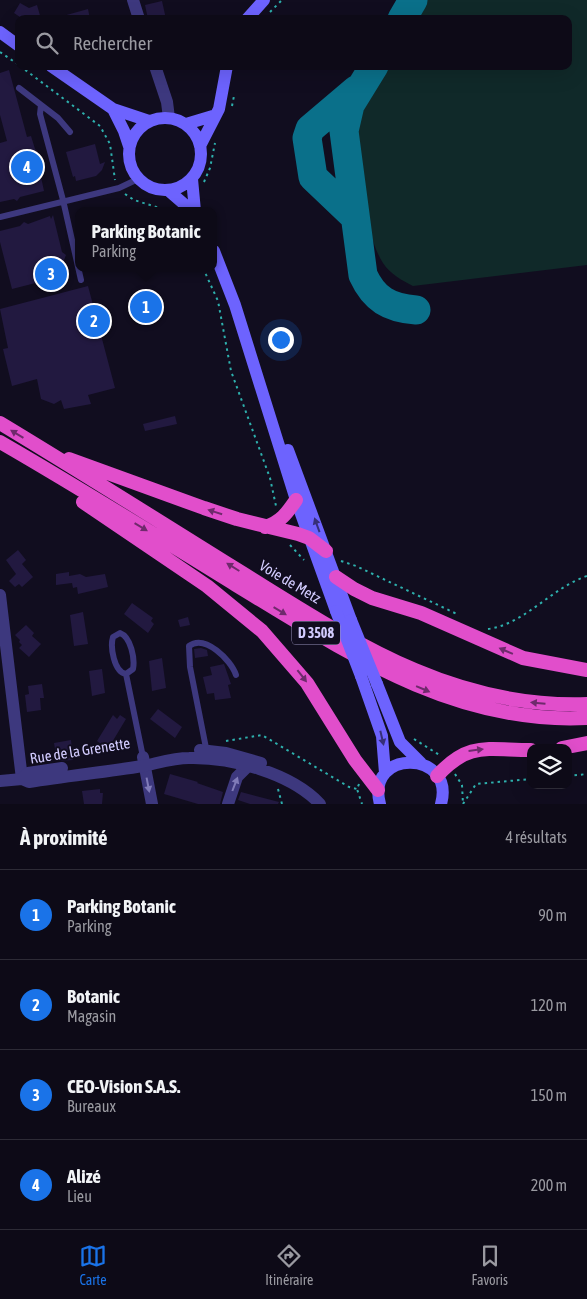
<!DOCTYPE html>
<html lang="fr">
<head>
<meta charset="utf-8">
<style>
  body { margin:0; font-family:"Asap Condensed",sans-serif; background:#1b1824; color:#f1f3f6 }
  .controls { position:absolute; right:15px; bottom:15px; display:grid; overflow:hidden; border-radius:10px; box-shadow:0 5px 20px #0002 }
  .controls button { width:45px; height:45px; display:grid; place-items:center; padding:0; border:0; border-bottom:1px solid #2d2b36; background:#0d0a17; color:#f1f3f6; font:25px sans-serif }
  .you { position:absolute; left:280px; top:339px; width:18px; height:18px; margin:-12px; border:4px solid #fff; border-radius:50%; background:#1a73e8; box-shadow:0 0 0 8px #1a73e833 }
  .badge { display:grid; place-items:center; width:32px; height:32px; border-radius:50%; background:#1a73e8; color:#fff; font-size:16px; font-weight:700 }
  .pin { position:absolute; translate:-50% -50%; border:2px solid #fff; box-shadow:0 1px 5px #0006 }
  .popup { position:absolute; left:75px; top:207px; width:142px; height:65px; box-sizing:border-box; display:grid; place-content:center; border-radius:10px; background:#0d0a17; filter:drop-shadow(0 1px 4px #0005); font-size:16px; white-space:nowrap; color:#9a9aa1 }
  .popup b { font-size:19px; color:#f1f3f6 }
  .popup::after { content:''; position:absolute; left:50%; top:100%; margin-left:-10px; border:10px solid transparent; border-top-color:#0d0a17 }
  .list { margin:0; padding:0; list-style:none }
  h2 { display:flex; justify-content:space-between; align-items:center; height:65px; margin:0; padding:0 20px; font-size:21px }
  h2 small { font-size:16px; font-weight:400; color:#9a9aa1 }
  .list li { display:grid; grid-template-columns:32px 1fr auto; gap:15px; align-items:center; box-sizing:border-box; height:90px; padding:0 20px; border-top:1px solid #2d2b36 }
  .list b { display:block; font-size:19px; white-space:nowrap }
  .list p { margin:0; font-size:16px; white-space:nowrap; color:#9a9aa1 }
  .list em { font-size:16px; font-style:normal; color:#9a9aa1 }
  .icon { flex:none; width:28px; height:28px; fill:none; stroke:currentColor; stroke-width:2; stroke-linecap:round; stroke-linejoin:round }
  .map { position:relative; flex:none; width:587px; height:804px; overflow:hidden }
  .search { position:absolute; background:#0d0a17; box-shadow:0 5px 20px #0002; left:15px; right:15px; top:15px; height:55px; display:flex; align-items:center; gap:12px; box-sizing:border-box; padding:0 18px; border-radius:10px; color:#9a9aa1; font-size:19px }
  .sheet { height:425px; background:#0d0a17 }
  nav { display:flex; justify-content:space-around; align-items:center; box-sizing:border-box; height:70px; border-top:1px solid #2d2b36; background:#0d0a17; font-size:14px; color:#9a9aa1 }
  nav a { display:grid; justify-items:center; gap:2px }
  nav .on { color:#1a73e8 }
  .map>svg:first-child { display:block }
  .green { fill:#102929 }
  .lines { fill:none; stroke-linecap:round; stroke-linejoin:round }
  .taxiway { stroke:#0a708a; stroke-width:29 }
  .building { fill:#221940 }
  .path { stroke:#2eb0ad; stroke-width:2; stroke-dasharray:2.5 4; stroke-linecap:butt }
  .service { stroke:#3d387e; stroke-width:6 }
  .minor { stroke:#3d387e; stroke-width:12 }
  .tertiary { stroke:#3d387e; stroke-width:12 }
  .secondary { stroke:#6d63fe; stroke-width:12 }
  .trunk { stroke:#e14ecb; stroke-width:14 }
  .secondary-bridge { stroke:#6d63fe; stroke-width:12 }
  .oneway { fill:#6f2a6c }
  .oneway2 { fill:#362f78 }
  .oneway3 { fill:#807bb8 }
  .labels { text-anchor:middle; stroke-width:4; stroke-linejoin:round; paint-order:stroke }
  .shield { fill:#110d1f; stroke:#9993bc; stroke-width:1 }
  .shield-label { font-size:14px; font-weight:bold; fill:#d3ccff }
  .street-label { font-size:15px; fill:#d3ccff; stroke:#110d1f }
</style>
</head>
<body>
<div class="map">
<svg width="587" height="804" viewBox="0 0 587 804">
  <rect width="100%" height="100%" fill="#110d1f"/>
  <!-- green -->
  <path class="green" d="M427,0H587V265L413,286C403,281 390,274 383,263C366,237 362,180 357,148C357,115 370,93 386,66H568V19H416Z"/>
  <g class="lines">
    <!-- taxiway -->
    <path class="taxiway" d="M402,19L413,0
      M374,66L350,105L344,131L363,275C374,299 389,308 416,310
      M355,217L313,177L307,138L310,129L356,90"/>
  </g>
  <!-- building -->
  <path class="building" d="M162,1L166,19H148L145,5Z
    M20,3L29,8L37,5L41,19H23L14,13Z
    M88,9L90,19H63V16Z
    M9,70L27,137L31,136L35,149L38,152L37,158L44,191L20,197L17,201L14,199L0,202V143L7,141L0,115V73Z
    M95,144L100,164L105,162L102,170L96,176L76,181L75,176L73,177L66,152Z
    M53,215L62,252L66,255L64,260L67,275L12,289L0,242V231L20,226L24,222L28,224L50,216L51,219Z
    M88,286L115,388L88,395L91,404L64,409L61,400L54,404L41,399L37,379L12,386L3,349L8,348L0,309Z
    M175,416L177,424L145,431L143,424Z
    M18,550L26,560L22,564L33,577L22,587L19,584L15,587L9,581L16,574L6,560Z
    M69,572V576L80,574L86,577L105,574L108,587L78,594L77,587L73,588L72,583L56,585V574Z
    M132,603L153,618L151,621L154,624L148,633L124,614Z
    M83,612L88,644L74,646L70,615Z
    M188,617L190,625L180,627L178,620Z
    M26,625L34,633L32,636L41,644L29,657L19,648L22,645L19,642L20,640L15,635Z
    M201,648L207,650L208,656L195,658L194,649Z
    M162,658L166,688L152,691L149,661Z
    M224,664L231,684L228,685L231,698L215,700L214,693L207,694L203,677L212,675L210,667Z
    M102,669L105,693L92,696L89,671Z
    M42,684L44,698H40L41,710L27,712L25,695L29,694L28,686Z
    M158,709L182,727L175,738L150,719Z
    M113,715L117,719L120,715L126,719L108,749L97,741Z
    M71,740L73,760L57,761L54,743Z
    M170,774L198,782L197,783L223,792L220,804H198L164,794Z
    M100,789V793H103L102,804H84L82,791Z
    M241,792L279,802L278,804H250L238,800Z"/>
  <g class="lines">
    <!-- path -->
    <path class="path" d="M270,12L282,0
      M0,52L19,65
      M20,66L100,126L110,144L115,180
      M232,106L234,96
      M204,182L210,168L215,143
      M125,194L134,200L169,211
      M203,268L218,301L231,371L270,478L276,506
      M290,545L304,560
      M341,561L356,566L459,615
      M488,629C525,624 551,588 587,576
      M414,739L441,756
      M226,741L262,735L349,787L357,789
      M455,774L462,785L463,804
      M568,776L587,774
      M359,784L357,789L362,804
      M278,789L282,804
      M463,804L476,784L531,779"/>
    <!-- service -->
    <path class="service" d="M19,88L58,118L70,132
      M41,105L40,114L63,200L81,280
      M0,217L119,188L138,179
      M120,633C131,637 135,659 133,669L126,674C114,672 110,647 113,637Z
      M126,674L143,757
      M207,753L190,667L189,646C205,634 231,660 236,675"/>
    <!-- minor -->
    <path class="minor" d="M0,595L22,779
      M143,757L152,804
      M228,804L237,777L247,767"/>
    <!-- tertiary -->
    <path class="tertiary" d="M133,0L139,19
      M155,66L167,102L169,118
      M200,750L226,753L261,763
      M22,779L28,773L62,768
      M0,781L22,779L29,782C67,776 105,772 143,766C158,763 174,758 189,758C231,757 291,773 320,804"/>
    <!-- secondary -->
    <path class="secondary" d="M247,19L264,0
      M0,32L19,46
      M51,66L113,109L149,121
      M113,109L124,131L129,146
      M129 154a36 36 0 1 1 72 0a36 36 0 1 1-72 0Z
      M186,124L216,115
      M200,146L219,109L227,66
      M192,179L195,211
      M169,191L192,211
      M214,251L235,305L296,500L336,611
      M288,450L351,620
      M361,676L382,736L385,773
      M377,684L400,742L421,763
      M380,804C365,748 456,750 441,804"/>
    <!-- trunk -->
    <path class="trunk" d="M0,423C78,470 154,518 231,566C345,636 447,709 587,704
      M0,442C80,488 158,537 236,585C345,651 454,725 587,718
      M69,459L204,508L237,519L298,534L309,538L326,551
      M83,502L207,586L262,631L307,683L355,760L378,790
      M265,527C281,522 287,513 296,500
      M336,577L354,589L372,598L421,613L523,658L587,670
      M562,748L587,743
      M437,776C469,741 487,750 531,750"/>
    <!-- secondary-bridge -->
    <path class="secondary-bridge" d="M336,611L361,676
      M351,620L377,684"/>
  </g>
  <!-- one-way arrows -->
  <defs><path id="oneway-solid" d="M-6-.8H1V-3.2L6.5 0L1 3.2V.8H-6Z" transform="scale(1.25)"/></defs>
  <g class="oneway">
    <use href="#oneway-solid" transform="translate(17 434) rotate(-149)"/>
    <use href="#oneway-solid" transform="translate(215 512) rotate(-162)"/>
    <use href="#oneway-solid" transform="translate(141 527) rotate(31)"/>
    <use href="#oneway-solid" transform="translate(233 567) rotate(-148)"/>
    <use href="#oneway-solid" transform="translate(280 611) rotate(31)"/>
    <use href="#oneway-solid" transform="translate(506 651) rotate(-157)"/>
    <use href="#oneway-solid" transform="translate(302 676) rotate(52)"/>
    <use href="#oneway-solid" transform="translate(423 689) rotate(23)"/>
    <use href="#oneway-solid" transform="translate(538 703) rotate(-175)"/>
    <use href="#oneway-solid" transform="translate(476 750) rotate(-7)"/>
  </g>
  <g class="oneway2">
    <use href="#oneway-solid" transform="translate(317 525) rotate(-110)"/>
    <use href="#oneway-solid" transform="translate(382 738) rotate(77)"/>
  </g>
  <g class="oneway3">
    <use href="#oneway-solid" transform="translate(235 784) rotate(-69)"/>
    <use href="#oneway-solid" transform="translate(148 785) rotate(79)"/>
  </g>
  <g class="labels">
    <!-- shield labels -->
    <rect class="shield" x="292" y="621.5" width="48" height="23" rx="4"/>
    <g class="shield-label">
      <text x="316" y="638">D 3508</text>
    </g>
    <!-- street labels -->
    <g class="street-label">
      <text transform="translate(290 582) rotate(31)" y="5">Voie de Metz</text>
      <text transform="translate(80 751) rotate(-9)" y="5">Rue de la Grenette</text>
    </g>
  </g>
</svg>
<div class="controls">
<button><svg class="icon" aria-label="layers" viewBox="0 0 24 24"><path d="M12 4l9 5-9 5-9-5zM3 14l9 5 9-5"/></svg></button>
</div>
<div class="you"></div>
<div class="pin badge" style="left:146px;top:307px">1</div>
<div class="popup"><b>Parking Botanic</b>Parking</div>
<div class="pin badge" style="left:94px;top:321px">2</div>
<div class="pin badge" style="left:51px;top:274px">3</div>
<div class="pin badge" style="left:27px;top:167px">4</div>
<div class="search"><svg class="icon" aria-label="search" viewBox="0 0 24 24"><circle cx="10" cy="10" r="6"/><path d="M15 15l6 6"/></svg>Rechercher</div>
</div>
<section class="sheet">
<h2>À proximité<small>4 résultats</small></h2>
<ul class="list">
<li><span class="badge">1</span><div><b>Parking Botanic</b><p>Parking</p></div><em>90 m</em></li>
<li><span class="badge">2</span><div><b>Botanic</b><p>Magasin</p></div><em>120 m</em></li>
<li><span class="badge">3</span><div><b>CEO-Vision S.A.S.</b><p>Bureaux</p></div><em>150 m</em></li>
<li><span class="badge">4</span><div><b>Alizé</b><p>Lieu</p></div><em>200 m</em></li>
</ul>
</section>
<nav>
<a class="on"><svg class="icon" aria-label="map" viewBox="0 0 24 24"><path d="M3 6l6-2 6 2 6-2v14l-6 2-6-2-6 2zM9 4v14M15 6v14"/></svg>Carte</a>
<a><svg class="icon" aria-label="directions" viewBox="0 0 24 24"><path d="M12 3l9 9-9 9-9-9zM9 14v-3h6M13 9l2 2-2 2"/></svg>Itinéraire</a>
<a><svg class="icon" aria-label="saved" viewBox="0 0 24 24"><path d="M7 4h10v16l-5-4-5 4z"/></svg>Favoris</a>
</nav>
</body>
</html>
